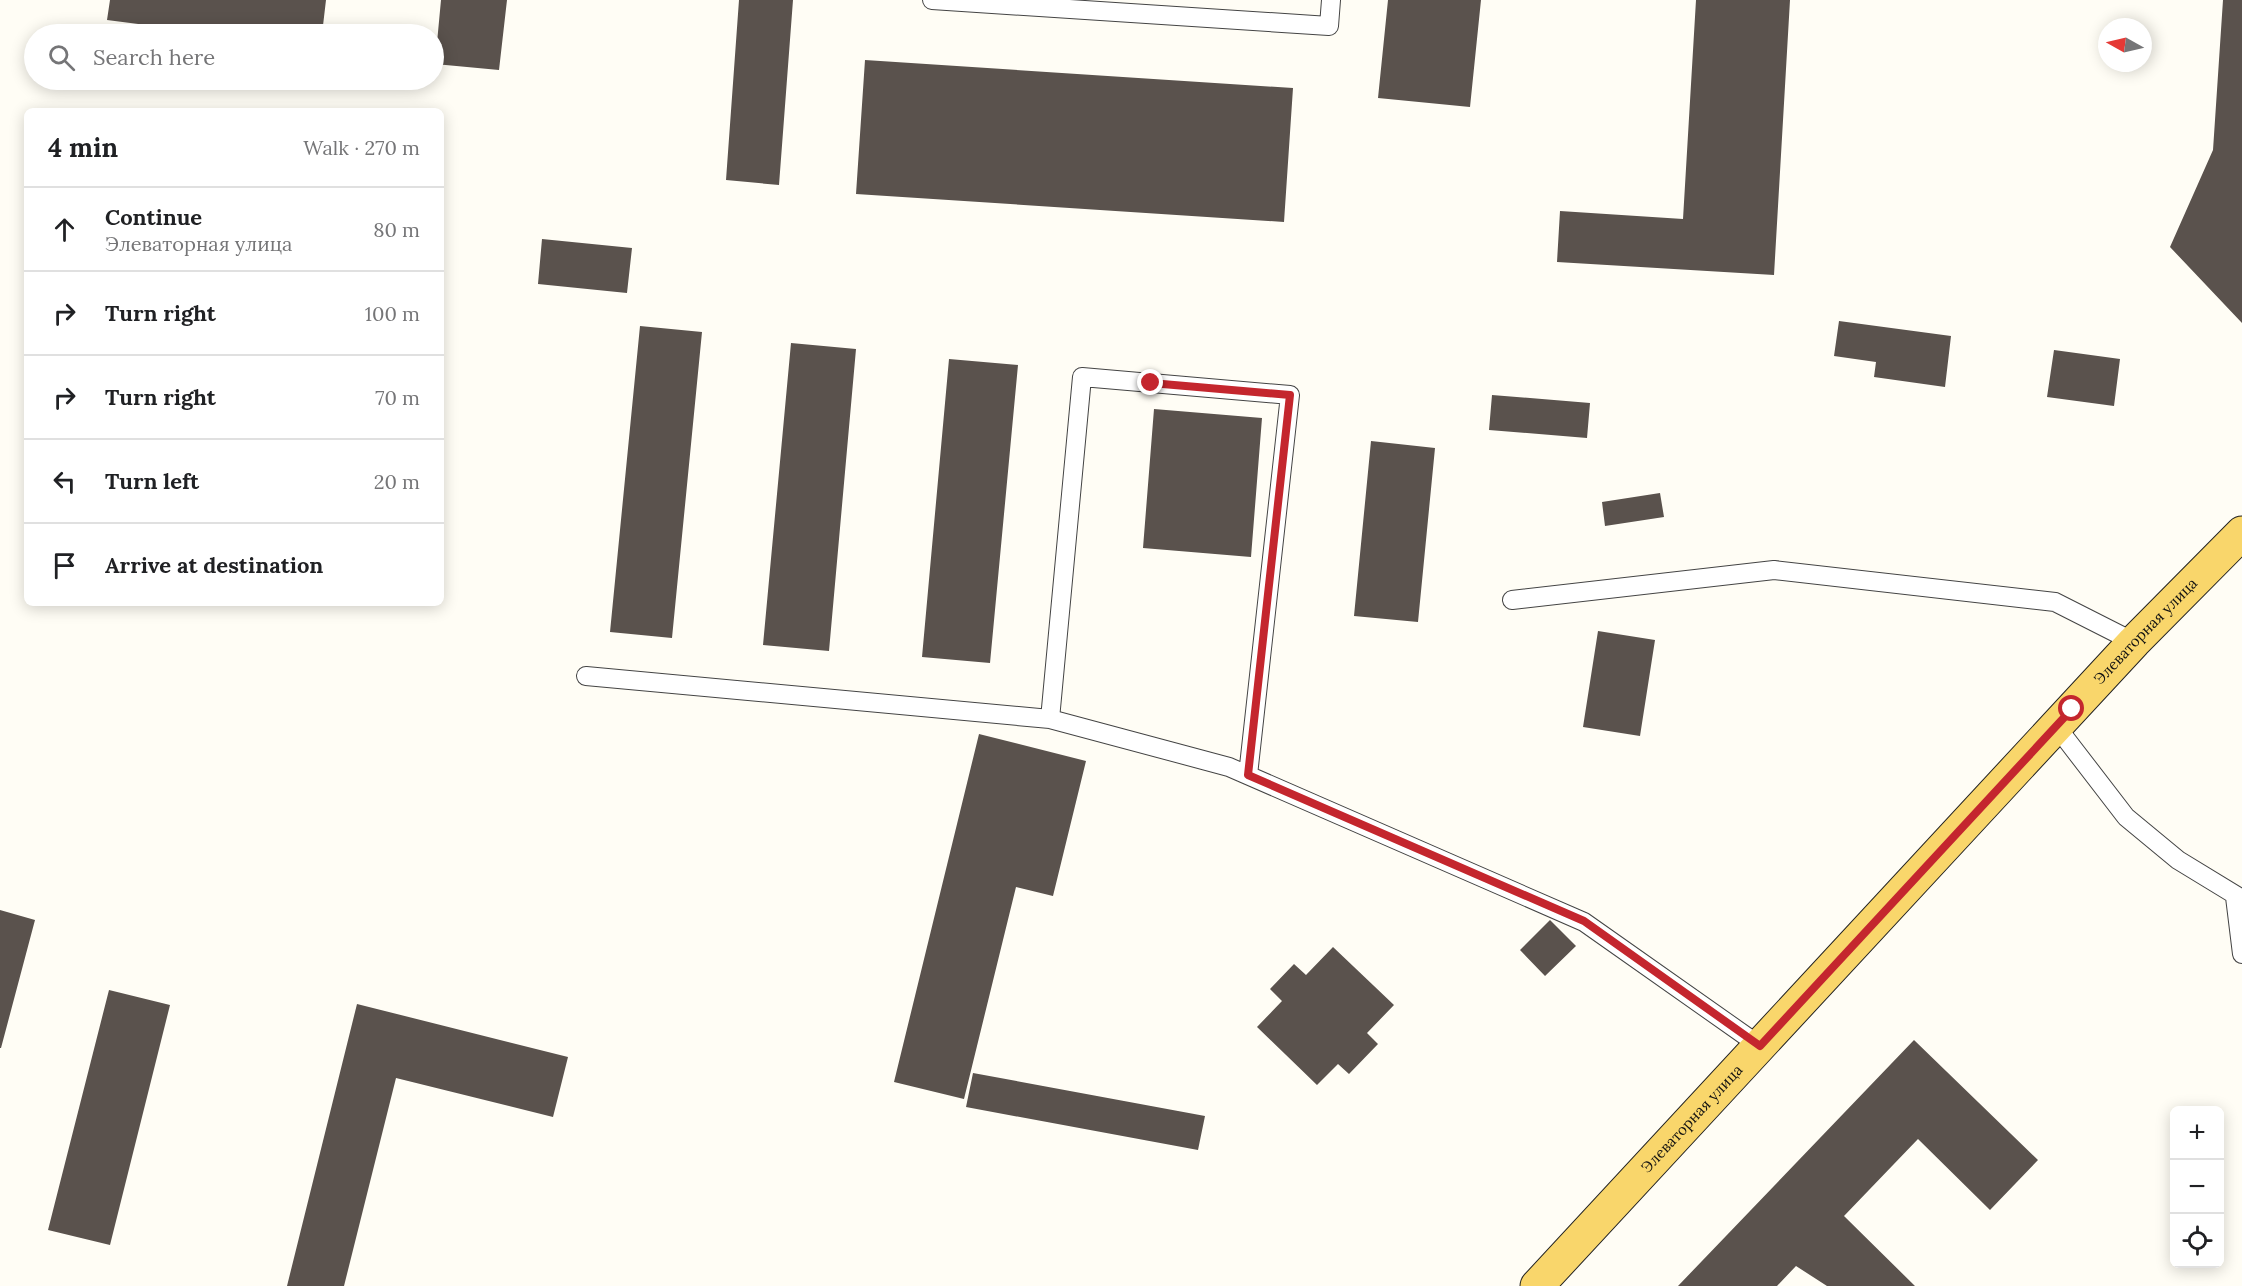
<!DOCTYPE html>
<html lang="en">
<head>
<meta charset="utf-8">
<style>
  body { margin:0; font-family:Lora,serif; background:#f2f2f2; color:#202124 }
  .controls { position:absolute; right:18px; bottom:18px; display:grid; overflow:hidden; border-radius:9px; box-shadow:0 3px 15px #0003 }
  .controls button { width:54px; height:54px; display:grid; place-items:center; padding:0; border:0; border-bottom:2px solid #e0e0e0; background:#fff; color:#202124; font:30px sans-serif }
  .compass { position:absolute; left:2098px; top:18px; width:54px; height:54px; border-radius:50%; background:#fff; box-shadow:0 3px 15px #0003; rotate:278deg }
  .stop { position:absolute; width:18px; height:18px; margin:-14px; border:4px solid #c4262e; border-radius:50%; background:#fff }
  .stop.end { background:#c4262e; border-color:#fff; box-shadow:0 2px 6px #0008 }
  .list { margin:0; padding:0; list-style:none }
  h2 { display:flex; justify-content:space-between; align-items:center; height:78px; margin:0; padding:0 24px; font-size:26px }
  h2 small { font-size:20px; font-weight:400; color:#757577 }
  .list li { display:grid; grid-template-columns:39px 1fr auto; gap:18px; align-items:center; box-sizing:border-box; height:84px; padding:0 24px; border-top:2px solid #e0e0e0 }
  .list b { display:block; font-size:22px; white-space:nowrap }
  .list p { margin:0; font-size:20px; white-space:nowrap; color:#757577 }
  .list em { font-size:20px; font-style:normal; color:#757577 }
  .icon { flex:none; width:33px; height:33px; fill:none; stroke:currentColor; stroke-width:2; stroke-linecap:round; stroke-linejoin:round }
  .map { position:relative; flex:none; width:2242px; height:1286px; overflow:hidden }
  .search { position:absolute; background:#fff; box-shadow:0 3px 15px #0003; left:24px; top:24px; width:420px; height:66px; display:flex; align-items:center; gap:15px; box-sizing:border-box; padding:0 21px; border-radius:33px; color:#757577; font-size:22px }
  .panel { position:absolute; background:#fff; box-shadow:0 3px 15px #0003; left:24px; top:108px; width:420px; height:498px; border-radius:9px }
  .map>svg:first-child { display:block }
  .building { fill:#5a524d }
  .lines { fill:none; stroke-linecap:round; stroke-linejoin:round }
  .lane-casing { stroke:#444; stroke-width:20 }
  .primary-casing { stroke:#222; stroke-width:35 }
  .lane { stroke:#fff; stroke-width:18 }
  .primary { stroke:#f9d66b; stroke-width:33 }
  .route { stroke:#c4262e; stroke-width:8 }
  .labels { text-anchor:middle; stroke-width:6; stroke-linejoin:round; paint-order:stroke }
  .street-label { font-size:15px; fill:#111; stroke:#fff }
</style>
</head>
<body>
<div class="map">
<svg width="2242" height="1286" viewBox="0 0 2242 1286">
  <rect width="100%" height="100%" fill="#fffdf5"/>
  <!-- building -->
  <path class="building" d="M110,0H326L322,34H216L107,20Z
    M441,0H507L499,70L435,64Z
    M739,0H793L779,185L726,180Z
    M1388,0H1481L1470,107L1378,98Z
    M1696,0H1790L1774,275L1557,262L1560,211L1683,219Z
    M2223,0H2242V323L2170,247L2213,150Z
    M865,60L1293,88L1284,222L856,194Z
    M542,239L632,248L627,293L538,284Z
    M1839,321L1951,336L1945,387L1874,377L1876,362L1834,356Z
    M640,326L702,332L672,638L610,632Z
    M791,343L856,349L829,651L763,645Z
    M2054,350L2120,359L2114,406L2047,397Z
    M949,359L1018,365L990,663L922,657Z
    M1492,395L1590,403L1587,438L1489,430Z
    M1154,409L1262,418L1251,557L1143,548Z
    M1371,441L1435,448L1418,622L1354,616Z
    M1660,493L1664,517L1605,526L1602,502Z
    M1598,631L1655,640L1640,736L1583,727Z
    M979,734L1086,761L1053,896L1016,887L964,1099L894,1082Z
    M0,910L35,920L1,1048H0Z
    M1550,920L1576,946L1545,976L1520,950Z
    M1333,947L1394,1005L1367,1033L1378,1044L1349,1074L1338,1064L1317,1085L1257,1027L1282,1001L1270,989L1294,964L1306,975Z
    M109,990L170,1005L110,1245L48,1230Z
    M357,1004L568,1057L553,1117L396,1078L344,1286H287Z
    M1914,1040L2038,1160L1990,1210L1918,1139L1844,1216L1915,1286H1827L1796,1266L1777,1286H1678Z
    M973,1073L1205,1116L1198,1150L966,1107Z"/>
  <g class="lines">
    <!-- lane casing -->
    <g class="lane-casing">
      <path id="lane" d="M932,0L1329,26L1331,0
        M1512,600L1774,570L2055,602L2134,642
        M586,676L1050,719L1229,767L1584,922L1760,1046
        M1050,719L1082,377L1290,395L1248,775
        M2056,726L2126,817L2178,860L2242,899
        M2235,897L2242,954"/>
    </g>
    <!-- primary casing -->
    <g class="primary-casing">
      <g id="primary">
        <path id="s1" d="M1537,1286L2134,642L2242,533"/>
      </g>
    </g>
    <!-- lane -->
    <use href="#lane" class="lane"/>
    <!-- primary -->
    <use href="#primary" class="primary"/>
  </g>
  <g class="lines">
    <!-- route -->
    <path class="route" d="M1151,383L1290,395L1248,775L1584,921L1760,1046L2072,709"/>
  </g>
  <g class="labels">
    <!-- street labels -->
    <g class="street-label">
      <text dy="5" stroke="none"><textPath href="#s1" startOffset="894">Элеваторная улица</textPath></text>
      <text dy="5" stroke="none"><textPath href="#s1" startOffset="228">Элеваторная улица</textPath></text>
    </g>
  </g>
</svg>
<div class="controls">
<button>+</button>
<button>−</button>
<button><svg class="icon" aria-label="locate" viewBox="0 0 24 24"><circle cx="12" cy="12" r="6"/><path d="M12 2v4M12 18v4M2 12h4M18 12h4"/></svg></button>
</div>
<svg class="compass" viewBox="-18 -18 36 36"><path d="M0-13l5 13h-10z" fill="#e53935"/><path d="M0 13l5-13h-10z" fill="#757577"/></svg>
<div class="stop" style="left:2072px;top:709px"></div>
<div class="stop end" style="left:1151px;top:383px"></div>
<div class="search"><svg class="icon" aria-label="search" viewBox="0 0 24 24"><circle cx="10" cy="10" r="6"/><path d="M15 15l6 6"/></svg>Search here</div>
<section class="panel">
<h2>4 min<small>Walk · 270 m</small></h2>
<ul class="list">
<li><svg class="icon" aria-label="ahead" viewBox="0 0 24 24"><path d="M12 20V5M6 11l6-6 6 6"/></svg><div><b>Continue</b><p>Элеваторная улица</p></div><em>80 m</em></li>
<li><svg class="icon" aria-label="right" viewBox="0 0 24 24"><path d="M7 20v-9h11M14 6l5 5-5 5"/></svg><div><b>Turn right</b></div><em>100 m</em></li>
<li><svg class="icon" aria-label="right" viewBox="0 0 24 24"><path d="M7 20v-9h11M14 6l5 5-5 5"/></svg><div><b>Turn right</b></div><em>70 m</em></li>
<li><svg class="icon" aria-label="left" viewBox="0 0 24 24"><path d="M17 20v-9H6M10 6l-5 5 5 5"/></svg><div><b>Turn left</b></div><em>20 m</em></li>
<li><svg class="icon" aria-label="arrive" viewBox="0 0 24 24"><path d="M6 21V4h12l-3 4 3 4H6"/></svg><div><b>Arrive at destination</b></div></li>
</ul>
</section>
</div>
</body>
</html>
